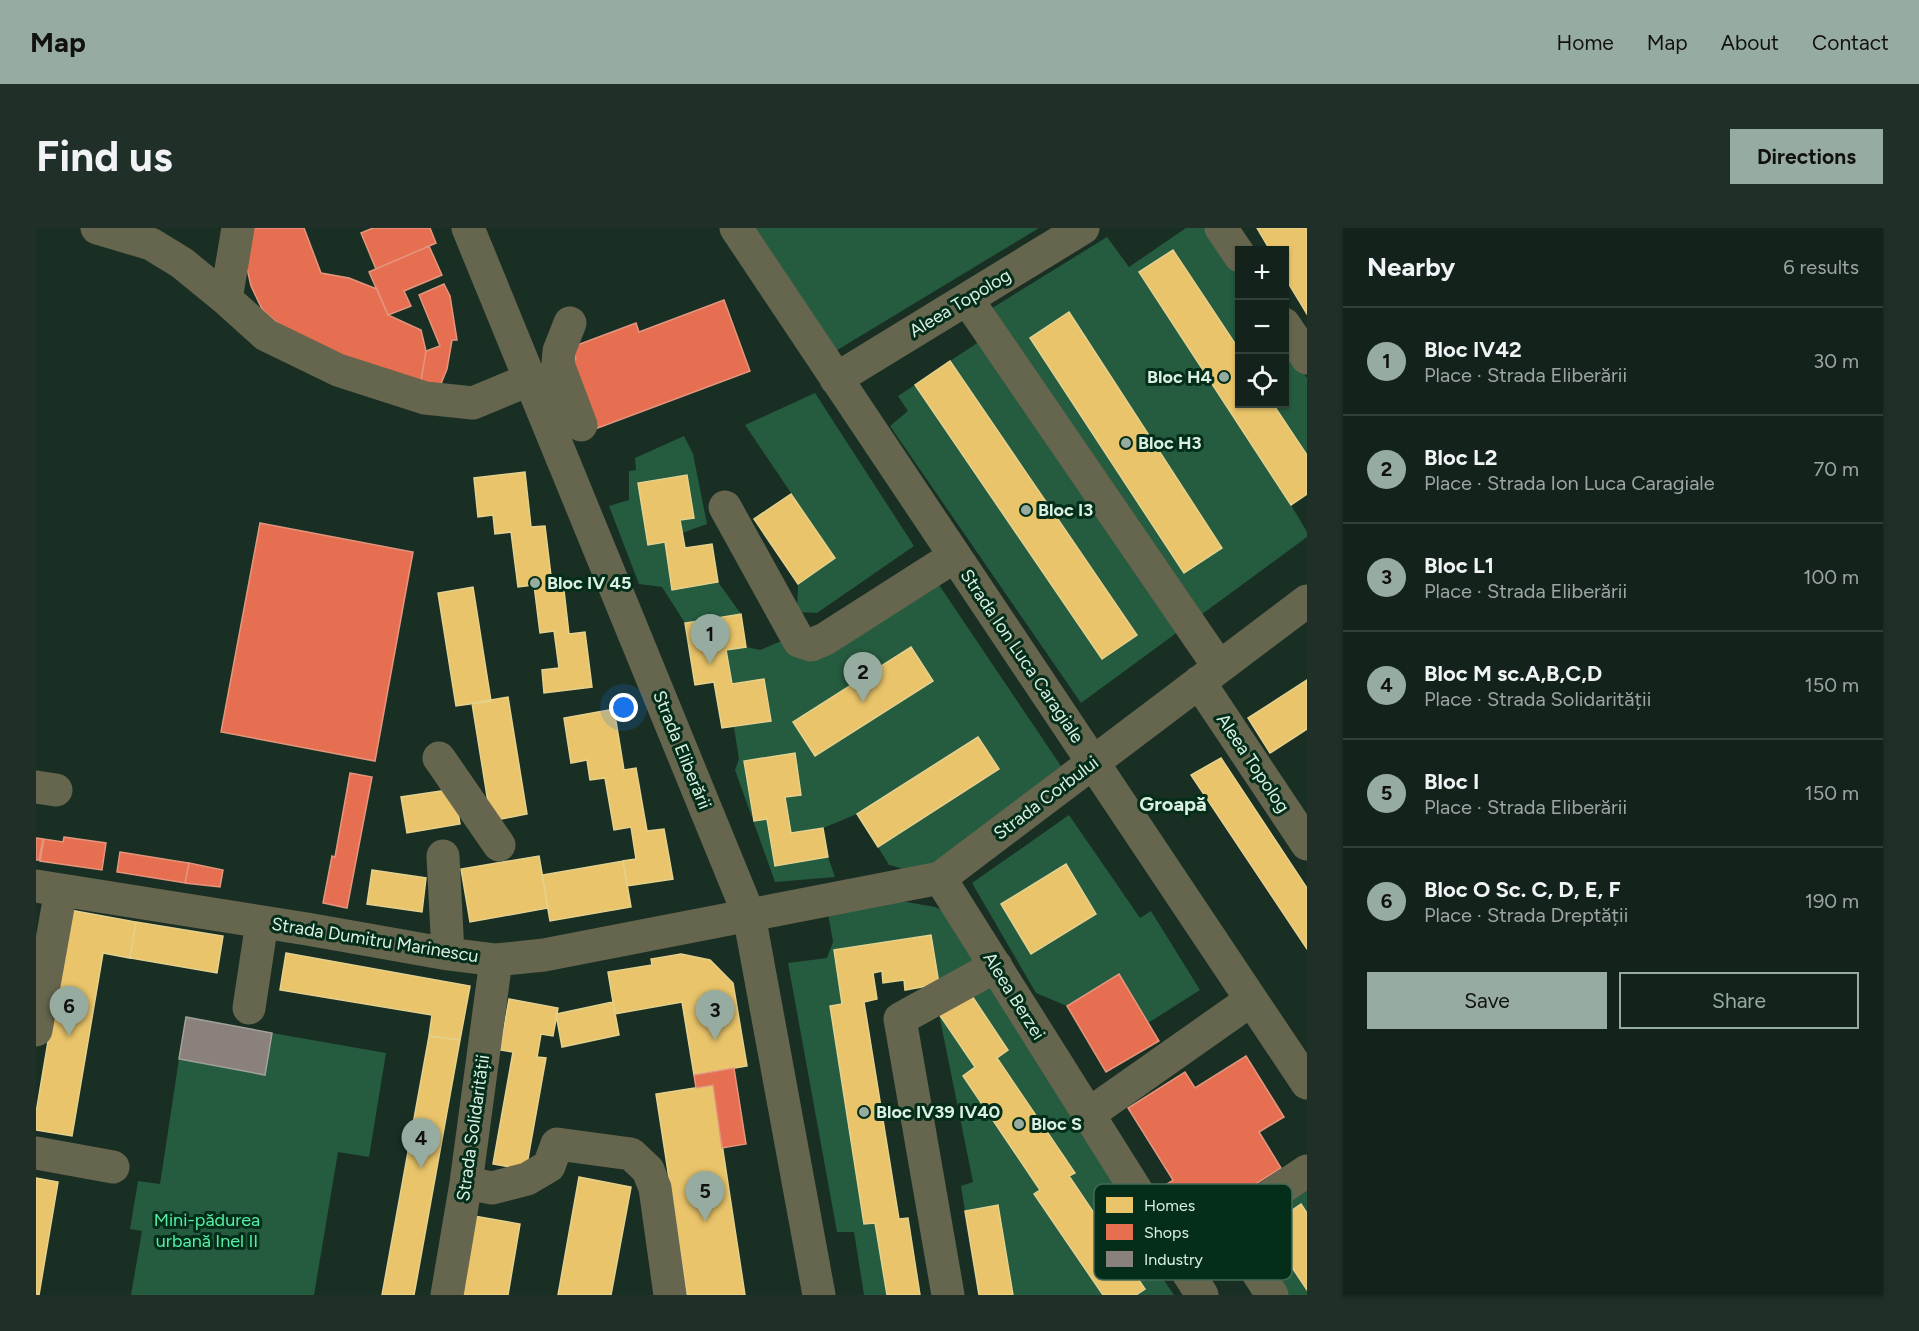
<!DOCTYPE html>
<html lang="en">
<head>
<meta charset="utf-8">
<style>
  body { margin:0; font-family:Figtree,sans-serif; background:#202f28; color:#f1f3f6 }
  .controls { position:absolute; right:18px; top:18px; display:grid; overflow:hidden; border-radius:0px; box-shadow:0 2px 4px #0004 }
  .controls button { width:54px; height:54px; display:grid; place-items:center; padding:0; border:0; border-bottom:2px solid #32403a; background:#13231b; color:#f1f3f6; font:30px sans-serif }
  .you { position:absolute; left:588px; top:480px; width:21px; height:21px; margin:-15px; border:4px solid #fff; border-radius:50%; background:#1a73e8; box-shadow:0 0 0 9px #1a73e833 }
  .badge { display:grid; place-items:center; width:39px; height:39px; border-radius:50%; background:#97aca0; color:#111; font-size:20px; font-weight:700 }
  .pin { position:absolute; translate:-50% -50px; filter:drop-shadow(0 2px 3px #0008) }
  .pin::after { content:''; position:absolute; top:32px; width:21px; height:18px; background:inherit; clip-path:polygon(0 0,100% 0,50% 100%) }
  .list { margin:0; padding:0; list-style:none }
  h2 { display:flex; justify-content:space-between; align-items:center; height:78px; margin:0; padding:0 24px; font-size:26px }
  h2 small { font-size:20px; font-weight:400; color:#9da4a3 }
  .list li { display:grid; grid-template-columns:39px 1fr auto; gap:18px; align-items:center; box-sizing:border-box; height:108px; padding:0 24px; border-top:2px solid #32403a }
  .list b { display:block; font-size:22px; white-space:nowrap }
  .list p { margin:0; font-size:20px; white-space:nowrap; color:#9da4a3 }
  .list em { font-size:20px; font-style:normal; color:#9da4a3 }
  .actions { display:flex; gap:12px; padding:18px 24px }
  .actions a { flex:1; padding:14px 0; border:2px solid #97aca0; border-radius:0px; text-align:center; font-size:21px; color:#97aca0 }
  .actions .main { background:#97aca0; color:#111 }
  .icon { flex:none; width:33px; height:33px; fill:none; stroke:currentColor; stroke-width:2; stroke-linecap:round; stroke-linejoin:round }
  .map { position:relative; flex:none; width:1271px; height:1067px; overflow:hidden; border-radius:0px }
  header { display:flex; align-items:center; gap:36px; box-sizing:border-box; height:84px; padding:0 30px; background:#97aca0; color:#111 }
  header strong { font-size:28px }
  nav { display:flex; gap:33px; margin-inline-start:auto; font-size:21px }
  .intro { display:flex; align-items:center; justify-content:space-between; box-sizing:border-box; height:144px; padding:0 36px }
  h1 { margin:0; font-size:42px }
  .button { padding:15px 27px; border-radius:0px; background:#97aca0; color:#111; font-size:21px; font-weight:700 }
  main { display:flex; gap:36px; padding:0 36px }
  aside { flex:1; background:#13231b; border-radius:0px; box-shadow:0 2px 4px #0004 }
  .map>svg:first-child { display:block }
  .green { fill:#255b3f; fill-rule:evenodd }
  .homes { fill:#e9c46a; stroke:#e5d18e; stroke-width:1.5 }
  .shops { fill:#e76f51; stroke:#e3967d; stroke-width:1.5 }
  .industry { fill:#8a817c; stroke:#a2a29b; stroke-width:1.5 }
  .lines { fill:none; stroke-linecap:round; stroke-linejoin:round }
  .minor { stroke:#66654e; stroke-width:33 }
  .poi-dot { fill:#97aca0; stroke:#042e1a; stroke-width:2 }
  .labels { text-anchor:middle; stroke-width:6; stroke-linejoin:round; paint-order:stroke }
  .street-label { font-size:18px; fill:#dbf0e3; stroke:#042e1a }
  .poi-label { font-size:18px; font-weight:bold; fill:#dbf0e3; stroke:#042e1a; text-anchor:start }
  .park-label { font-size:18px; fill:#55efa3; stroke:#042e1a }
  .neighbourhood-label { font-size:20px; font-weight:bold; fill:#dbf0e3; stroke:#042e1a }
  .key { fill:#042e1a; stroke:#446856; stroke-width:1.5 }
  .key-label { font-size:16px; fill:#dbf0e3 }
</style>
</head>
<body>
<header>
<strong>Map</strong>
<nav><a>Home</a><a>Map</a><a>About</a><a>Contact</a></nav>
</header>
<div class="intro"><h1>Find us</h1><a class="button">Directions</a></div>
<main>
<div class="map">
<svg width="1271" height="1067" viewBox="0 0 1271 1067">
  <rect width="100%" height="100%" fill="#192f24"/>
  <!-- green -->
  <path class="green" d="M717,0H1003L798,124Z
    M1150,0H1170L1203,49V123L1138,22L1103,45L1255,277L1271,304V309L1045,475L854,198L872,183L862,168L879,157L1066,430L1101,406L914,133L964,100L953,82L1071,9L1093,39ZM1033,85L1186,319L1148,345L994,110Z
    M1249,117L1271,150V227L1237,176H1248Z
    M779,165L878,318L781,385L761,384L762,356L799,330L709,197Z
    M648,208L657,226L671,296L646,305L644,292L658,289L651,248L602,255L612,317L629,314L636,362L682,354L705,386L649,395L626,359L603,356L573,278L593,272V243L600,242L599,230Z
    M897,348L1025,538L887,646L853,637L842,619L963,542L942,509L821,586L787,600L755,605L749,569L765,566L759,525L708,533L717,593L731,591L739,637L792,629L799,649L739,654L699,542L703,531L698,499L735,492L728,451L696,456L690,422L710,419L724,422ZM875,419L896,453L779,528L757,494Z
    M1033,587L1104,690L1115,683L1164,762L1112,795L1083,746L1031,778L1000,765L936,655ZM1030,637L1060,686L996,726Z
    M865,673L899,679L922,690L939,735L903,756L894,707L798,722L806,776L794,779L828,996L839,995L851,1067H828L818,1004H801L752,735L791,730L797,714L792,685Z
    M954,751L1132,1034L1121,1042L1138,1067H1100L1109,1060L1033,948L1039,944L961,830L972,822L934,765Z
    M903,786L939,839L927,848L1004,962L998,967L1067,1067H977L962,978L929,983L925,958L937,954Z
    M236,805L350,825L333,929L302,924L278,1067H95L106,1003L94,1001L102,953L124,956L143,831L229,847Z
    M1271,952V985L1265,976L1230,1000L1271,1062V1067H1246L1201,995Z"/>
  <!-- homes -->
  <path class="homes" d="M1221,0H1271V86L1248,48V22H1234Z
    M1137,22L1204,123V176H1237L1271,227V266L1255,277L1103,44Z
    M1033,84L1186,320L1148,345L994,110Z
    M914,133L1101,407L1066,431L879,157Z
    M489,244L495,299L509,298L516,356L527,354L533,406L549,404L556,459L508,465L506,442L523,440L518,403L504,405L498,357L482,359L475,304L459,306L457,287L442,289L438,250Z
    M651,247L658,290L644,292L649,320L676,316L682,354L636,362L629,314L612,317L602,255Z
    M755,266L799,330L762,356L718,291Z
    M437,359L455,473L420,478L402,365Z
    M705,386L710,419L690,422L696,456L728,451L735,493L686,500L678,454L659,457L649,395Z
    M875,419L897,453L779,528L757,494Z
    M1271,452V501L1234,525L1212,490Z
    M472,469L491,586L455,593L436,475Z
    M578,481L588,542L600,540L611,603L628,601L637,651L591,658L587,633L600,631L595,599L578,602L569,550L554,552L551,532L535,535L528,490Z
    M942,509L963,541L842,619L821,586Z
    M759,525L765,567L749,569L755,605L787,600L792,629L739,638L731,591L718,593L708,533Z
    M1185,530L1271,660V721L1155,547Z
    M418,561L424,596L371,605L365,569Z
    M503,628L512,680L434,694L425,641Z
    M587,633L595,679L514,693L506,647Z
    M1030,636L1060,686L995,726L965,676Z
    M336,642L390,650L386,684L331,676Z
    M34,682L100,694L94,730L67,725L36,908L0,902V885Z
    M100,694L187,708L181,745L94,730Z
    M895,707L903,756L869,762L868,752L847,755L846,743L837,745L841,771L828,774L863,991L872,990L884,1067H851L839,995L828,996L794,778L806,776L798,722Z
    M250,725L434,758L424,812L393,808L396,787L244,762Z
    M645,726L674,732L697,755L711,838L658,847L646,774L579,786L572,744L616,737L615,731Z
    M934,765L972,822L961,830L1039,945L1033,948L1109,1061L1100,1067H1067L998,966L1004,962L927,848L939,839L903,786Z
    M473,771L522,780L517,808L505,806L501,829L510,830L490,942L457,936L477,824L464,822Z
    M577,774L583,807L526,819L520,786Z
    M393,808L424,812L378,1067H346Z
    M677,857L709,1067H651L620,866Z
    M543,949L595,959L575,1067H522Z
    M0,950L22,954L3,1067H0Z
    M1265,976L1271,985V1062L1230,1000Z
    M962,977L977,1067H943L929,983Z
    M438,988L484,996L472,1067H426Z"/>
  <!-- shops -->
  <path class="shops" d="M216,0H268L285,45L313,50L341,61L352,87L385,102L390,123L385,153L287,121L240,94L226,81L215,58L210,36Z
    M337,0H394L400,15L340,41L325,5Z
    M393,18L406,47L368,63L375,78L352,87L333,44Z
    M408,56L414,68L421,112H416L411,141L404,158L385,153L390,123L404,118L383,67Z
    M688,72L714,143L551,204L526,136L540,131L536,119L600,95L603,104Z
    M224,295L377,324L339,533L185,504Z
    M314,545L336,549L311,680L287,675L296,628L299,629Z
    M28,609L70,615L66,642L4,633L8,611L27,614Z
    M0,610L7,611L3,632H0Z
    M84,624L153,635L149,655L81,644Z
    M153,635L187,642L184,659L149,655Z
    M1083,746L1123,813L1070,844L1031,778Z
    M1210,828L1248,889L1223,904L1245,940L1144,1004L1119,964L1137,952L1092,880L1149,844L1159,860Z
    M698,840L710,916L686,920L677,857L660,860L658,847Z"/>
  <!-- industry -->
  <path class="industry" d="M150,789L236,805L229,847L143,831Z"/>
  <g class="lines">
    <!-- minor -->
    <path class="minor" d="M61,0L115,16L146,35L190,71L230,107L302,142L389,170L437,175L495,151
      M432,0L713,687L783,1067
      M700,0L1271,855
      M1185,0L1204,28
      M190,71L202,0
      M931,71L1183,439
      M534,95L523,123L522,136L545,197
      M1248,96L1271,130
      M800,151L1047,0
      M689,279L763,413L775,417L789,411L919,328
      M1163,454L1271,616
      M403,530L463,617
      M0,559L20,562
      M407,628L412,726
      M904,650L1166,1067
      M0,658L271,701L412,726L460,732L508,727L904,650L1271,373
      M213,780L226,694
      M0,802L25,662
      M1053,886L1215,772
      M0,925L77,939
      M430,955L456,960L491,951L513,938L521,916L595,926L612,942L619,960L634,1067
      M1191,996L1236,1067
      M1142,1029L1271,943
      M411,1067L430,955L460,732
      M912,1067L864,791L960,738"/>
  </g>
  <!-- markers -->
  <g class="poi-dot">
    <circle cx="1188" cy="149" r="6"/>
    <circle cx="1090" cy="215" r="6"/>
    <circle cx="990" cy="282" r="6"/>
    <circle cx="499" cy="355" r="6"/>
    <circle cx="828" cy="884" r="6"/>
    <circle cx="983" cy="896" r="6"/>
  </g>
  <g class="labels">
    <!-- street labels -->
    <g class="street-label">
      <text transform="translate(924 75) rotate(-31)" y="6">Aleea Topolog</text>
      <text transform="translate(986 428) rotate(56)" y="6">Strada Ion Luca Caragiale</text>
      <text transform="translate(646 522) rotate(68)" y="6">Strada Eliberării</text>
      <text transform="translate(1217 535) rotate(56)" y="6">Aleea Topolog</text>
      <text transform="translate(1010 570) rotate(-37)" y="6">Strada Corbului</text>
      <text transform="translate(339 712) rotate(9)" y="6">Strada Dumitru Marinescu</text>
      <text transform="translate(978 768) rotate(58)" y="6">Aleea Berzei</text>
      <text transform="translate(437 900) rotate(-82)" y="6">Strada Solidarității</text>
    </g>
    <!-- poi labels -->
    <g class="poi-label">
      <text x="1176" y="155" text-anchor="end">Bloc H4</text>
      <text x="1102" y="221">Bloc H3</text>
      <text x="1002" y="288">Bloc I3</text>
      <text x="511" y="361">Bloc IV 45</text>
      <text x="840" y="890">Bloc IV39 IV40</text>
      <text x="995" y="902">Bloc S</text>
    </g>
    <!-- park labels -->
    <g class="park-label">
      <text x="171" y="998">Mini-pădurea<tspan x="171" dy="21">urbană Inel II</tspan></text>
    </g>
    <!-- neighbourhood labels -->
    <g class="neighbourhood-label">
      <text x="1137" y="583">Groapă</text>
    </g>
  </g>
  <!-- legend -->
  <rect x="1058" y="956" width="198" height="96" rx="9" class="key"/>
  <rect x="1070" y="969" width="27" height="16" fill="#e9c46a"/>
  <rect x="1070" y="996" width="27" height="16" fill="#e76f51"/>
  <rect x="1070" y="1023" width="27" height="16" fill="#8a817c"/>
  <g class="key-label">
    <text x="1108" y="983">Homes</text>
    <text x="1108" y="1010">Shops</text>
    <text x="1108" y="1037">Industry</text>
  </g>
</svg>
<div class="controls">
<button>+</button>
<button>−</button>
<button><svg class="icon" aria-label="locate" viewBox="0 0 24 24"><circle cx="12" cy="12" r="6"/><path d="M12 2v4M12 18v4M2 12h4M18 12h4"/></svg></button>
</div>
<div class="you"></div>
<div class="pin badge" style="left:674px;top:436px">1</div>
<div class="pin badge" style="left:827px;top:474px">2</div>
<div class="pin badge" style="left:679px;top:812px">3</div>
<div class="pin badge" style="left:385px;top:940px">4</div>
<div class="pin badge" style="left:669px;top:993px">5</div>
<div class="pin badge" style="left:33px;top:808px">6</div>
</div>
<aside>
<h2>Nearby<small>6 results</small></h2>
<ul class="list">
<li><span class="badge">1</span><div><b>Bloc IV42</b><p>Place · Strada Eliberării</p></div><em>30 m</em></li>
<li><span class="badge">2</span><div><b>Bloc L2</b><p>Place · Strada Ion Luca Caragiale</p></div><em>70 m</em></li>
<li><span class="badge">3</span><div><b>Bloc L1</b><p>Place · Strada Eliberării</p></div><em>100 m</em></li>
<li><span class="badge">4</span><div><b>Bloc M sc.A,B,C,D</b><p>Place · Strada Solidarității</p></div><em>150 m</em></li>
<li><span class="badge">5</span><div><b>Bloc I</b><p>Place · Strada Eliberării</p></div><em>150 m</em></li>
<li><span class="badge">6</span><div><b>Bloc O Sc. C, D, E, F</b><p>Place · Strada Dreptății</p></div><em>190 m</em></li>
</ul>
<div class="actions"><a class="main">Save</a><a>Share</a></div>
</aside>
</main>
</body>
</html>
